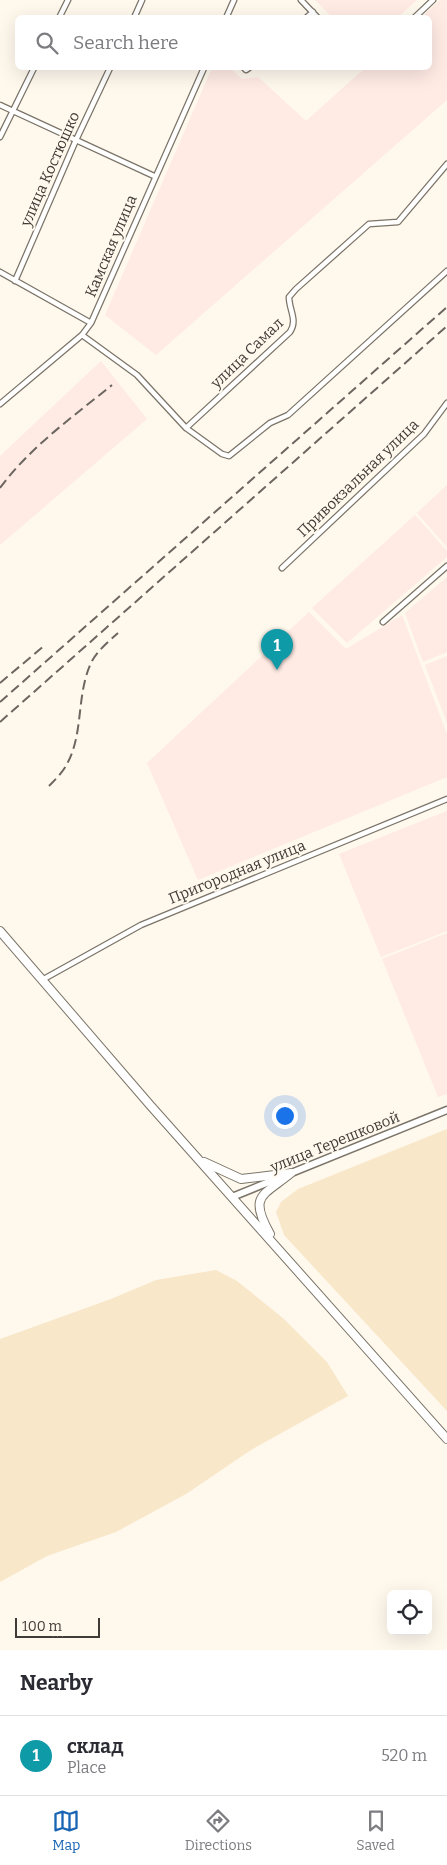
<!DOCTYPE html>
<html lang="en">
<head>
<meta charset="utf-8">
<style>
  body { margin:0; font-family:Bitter,serif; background:#f7f7f7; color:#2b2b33 }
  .controls { position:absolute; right:15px; bottom:15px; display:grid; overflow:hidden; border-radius:8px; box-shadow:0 5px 20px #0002 }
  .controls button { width:45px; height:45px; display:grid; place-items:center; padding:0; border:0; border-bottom:1px solid #e1e1e2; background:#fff; color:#2b2b33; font:25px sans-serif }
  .scale { position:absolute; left:15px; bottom:12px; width:85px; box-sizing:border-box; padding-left:5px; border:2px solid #3f3b36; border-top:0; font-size:14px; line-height:18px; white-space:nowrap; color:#3f3b36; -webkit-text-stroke:4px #fff8ed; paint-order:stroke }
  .you { position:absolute; left:284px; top:1115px; width:18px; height:18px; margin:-12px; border:4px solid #fff; border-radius:50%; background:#1a73e8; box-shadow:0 0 0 8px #1a73e833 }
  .badge { display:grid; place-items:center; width:32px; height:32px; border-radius:50%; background:#1965b4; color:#fff; font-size:16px; font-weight:700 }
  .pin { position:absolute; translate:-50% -41px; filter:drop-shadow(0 1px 2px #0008) }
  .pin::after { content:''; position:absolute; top:26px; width:18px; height:15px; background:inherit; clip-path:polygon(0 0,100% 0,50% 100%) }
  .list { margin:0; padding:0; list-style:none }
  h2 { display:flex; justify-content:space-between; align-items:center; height:65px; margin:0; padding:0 20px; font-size:21px }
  h2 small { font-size:16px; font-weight:400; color:#7c7c81 }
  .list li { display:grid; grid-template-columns:32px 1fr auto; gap:15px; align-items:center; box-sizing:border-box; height:80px; padding:0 20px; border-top:1px solid #e1e1e2 }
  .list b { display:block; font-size:19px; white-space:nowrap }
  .list p { margin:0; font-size:16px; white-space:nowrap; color:#7c7c81 }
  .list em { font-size:16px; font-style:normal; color:#7c7c81 }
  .icon { flex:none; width:28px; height:28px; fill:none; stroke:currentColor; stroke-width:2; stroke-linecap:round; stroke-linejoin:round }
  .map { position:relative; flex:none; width:447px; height:1650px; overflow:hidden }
  .search { position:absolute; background:#fff; box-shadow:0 5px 20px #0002; left:15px; right:15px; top:15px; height:55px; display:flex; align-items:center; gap:12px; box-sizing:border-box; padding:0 18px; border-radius:8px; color:#7c7c81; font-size:19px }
  .sheet { height:145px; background:#fff }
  nav { display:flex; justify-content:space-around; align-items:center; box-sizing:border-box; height:70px; border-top:1px solid #e1e1e2; background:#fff; font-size:14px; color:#7c7c81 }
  nav a { display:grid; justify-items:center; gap:2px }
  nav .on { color:#1965b4 }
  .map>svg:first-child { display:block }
  .industrial { fill:#ffeae4 }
  .green { fill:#f9e7c9 }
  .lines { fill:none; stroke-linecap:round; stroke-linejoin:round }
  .minor-casing { stroke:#7b7468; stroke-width:7 }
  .secondary-casing { stroke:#7b7468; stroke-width:9 }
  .primary-casing { stroke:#7b7468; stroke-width:10 }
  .minor { stroke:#fff; stroke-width:4.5 }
  .secondary { stroke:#fff; stroke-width:6 }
  .primary { stroke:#fff; stroke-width:8 }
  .rail { stroke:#6b6660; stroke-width:2; stroke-dasharray:10 5; stroke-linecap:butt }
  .labels { text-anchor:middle; stroke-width:4; stroke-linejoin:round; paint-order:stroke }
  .street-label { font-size:15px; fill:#3f3b36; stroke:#fff8ed }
</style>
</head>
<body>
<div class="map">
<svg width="447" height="1650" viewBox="0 0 447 1650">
  <rect width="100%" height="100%" fill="#fff8ed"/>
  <!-- industrial -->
  <path class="industrial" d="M315,0H417L398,17L333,18Z
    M440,0H447V100L156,355L105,315L212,68H230L242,79L258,77L306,121L365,68H430V18L421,17Z
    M101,361L147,419L0,545V456Z
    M447,485V547L417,513Z
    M415,515L447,551V557L347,643L312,608Z
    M447,577V652L423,662L405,613Z
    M309,612L346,649L402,615L447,734V777L198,880L147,763Z
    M447,656V723L425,665Z
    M447,811V931L381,957L339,854Z
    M447,933V1094L438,1097L382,959Z"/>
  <!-- green -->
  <path class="green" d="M447,1129V1411L284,1235L276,1212L281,1202L298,1189Z
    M216,1270L237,1281L284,1319L327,1362L348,1396L251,1450L186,1494L116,1532L47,1556L0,1582V1339L111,1299L156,1280Z"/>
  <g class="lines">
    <!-- minor casing -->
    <g class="minor-casing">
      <path id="minor" d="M301,0L318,18
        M59,18L68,0
        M134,18L142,0
        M226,18L234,0
        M306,18L313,12
        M414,18L433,0
        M244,68L246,70L249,68
        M0,105L154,176
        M0,137L34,68
        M0,272L91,323
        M15,281L76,140L110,68
        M82,335L137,375L186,428L290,332C298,320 289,310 289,297L296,289L369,224L398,222L447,164
        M0,404L82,335L91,323L204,68
        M186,428L222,454L229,456L270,423L288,415L447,271
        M282,568L424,434L447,403
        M383,622L447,566
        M42,980L141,925L447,799"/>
    </g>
    <!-- secondary casing -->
    <g class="secondary-casing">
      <path id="secondary" d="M232,1197L447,1110"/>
    </g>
    <!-- primary casing -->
    <g class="primary-casing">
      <path id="primary" d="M0,931L150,1105L447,1439
        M204,1162L241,1179L291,1173
        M270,1234C248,1195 263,1196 291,1173"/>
    </g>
    <!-- minor -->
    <use href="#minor" class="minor"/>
    <!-- secondary -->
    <use href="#secondary" class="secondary"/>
    <!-- primary -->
    <use href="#primary" class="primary"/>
    <!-- rail -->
    <path class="rail" d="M0,488C30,447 74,416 112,385
      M0,683L45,645
      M0,702L447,307
      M0,722L447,326
      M49,786C56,779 64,771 68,762C84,731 76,693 92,661C98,650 109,641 118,633"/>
  </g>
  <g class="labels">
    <!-- street labels -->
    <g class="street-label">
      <text transform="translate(50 169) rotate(-66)" y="5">улица Костюшко</text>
      <text transform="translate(111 246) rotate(-67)" y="5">Камская улица</text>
      <text transform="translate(247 353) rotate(-44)" y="5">улица Самал</text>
      <text transform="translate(358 478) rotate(-44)" y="5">Привокзальная улица</text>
      <text transform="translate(237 872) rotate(-22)" y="5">Пригородная улица</text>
      <text transform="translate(335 1142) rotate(-22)" y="5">улица Терешковой</text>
    </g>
  </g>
</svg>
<div class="controls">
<button><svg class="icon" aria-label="locate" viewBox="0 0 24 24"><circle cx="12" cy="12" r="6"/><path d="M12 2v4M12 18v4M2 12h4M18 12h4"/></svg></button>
</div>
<div class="scale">100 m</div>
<div class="you"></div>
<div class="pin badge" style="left:277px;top:670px;background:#0f9aa8">1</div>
<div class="search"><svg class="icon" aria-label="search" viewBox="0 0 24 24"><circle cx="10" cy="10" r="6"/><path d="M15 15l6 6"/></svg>Search here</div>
</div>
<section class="sheet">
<h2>Nearby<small></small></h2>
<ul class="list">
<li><span class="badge" style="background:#0f9aa8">1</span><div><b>склад</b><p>Place</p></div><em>520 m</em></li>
</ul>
</section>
<nav>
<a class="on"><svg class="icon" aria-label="map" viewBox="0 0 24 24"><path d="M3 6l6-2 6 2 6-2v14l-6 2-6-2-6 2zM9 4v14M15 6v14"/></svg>Map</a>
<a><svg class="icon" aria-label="directions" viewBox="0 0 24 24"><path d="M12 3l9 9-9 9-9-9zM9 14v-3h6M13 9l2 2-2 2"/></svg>Directions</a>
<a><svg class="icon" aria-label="saved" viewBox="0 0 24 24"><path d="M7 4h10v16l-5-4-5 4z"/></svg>Saved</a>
</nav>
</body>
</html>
